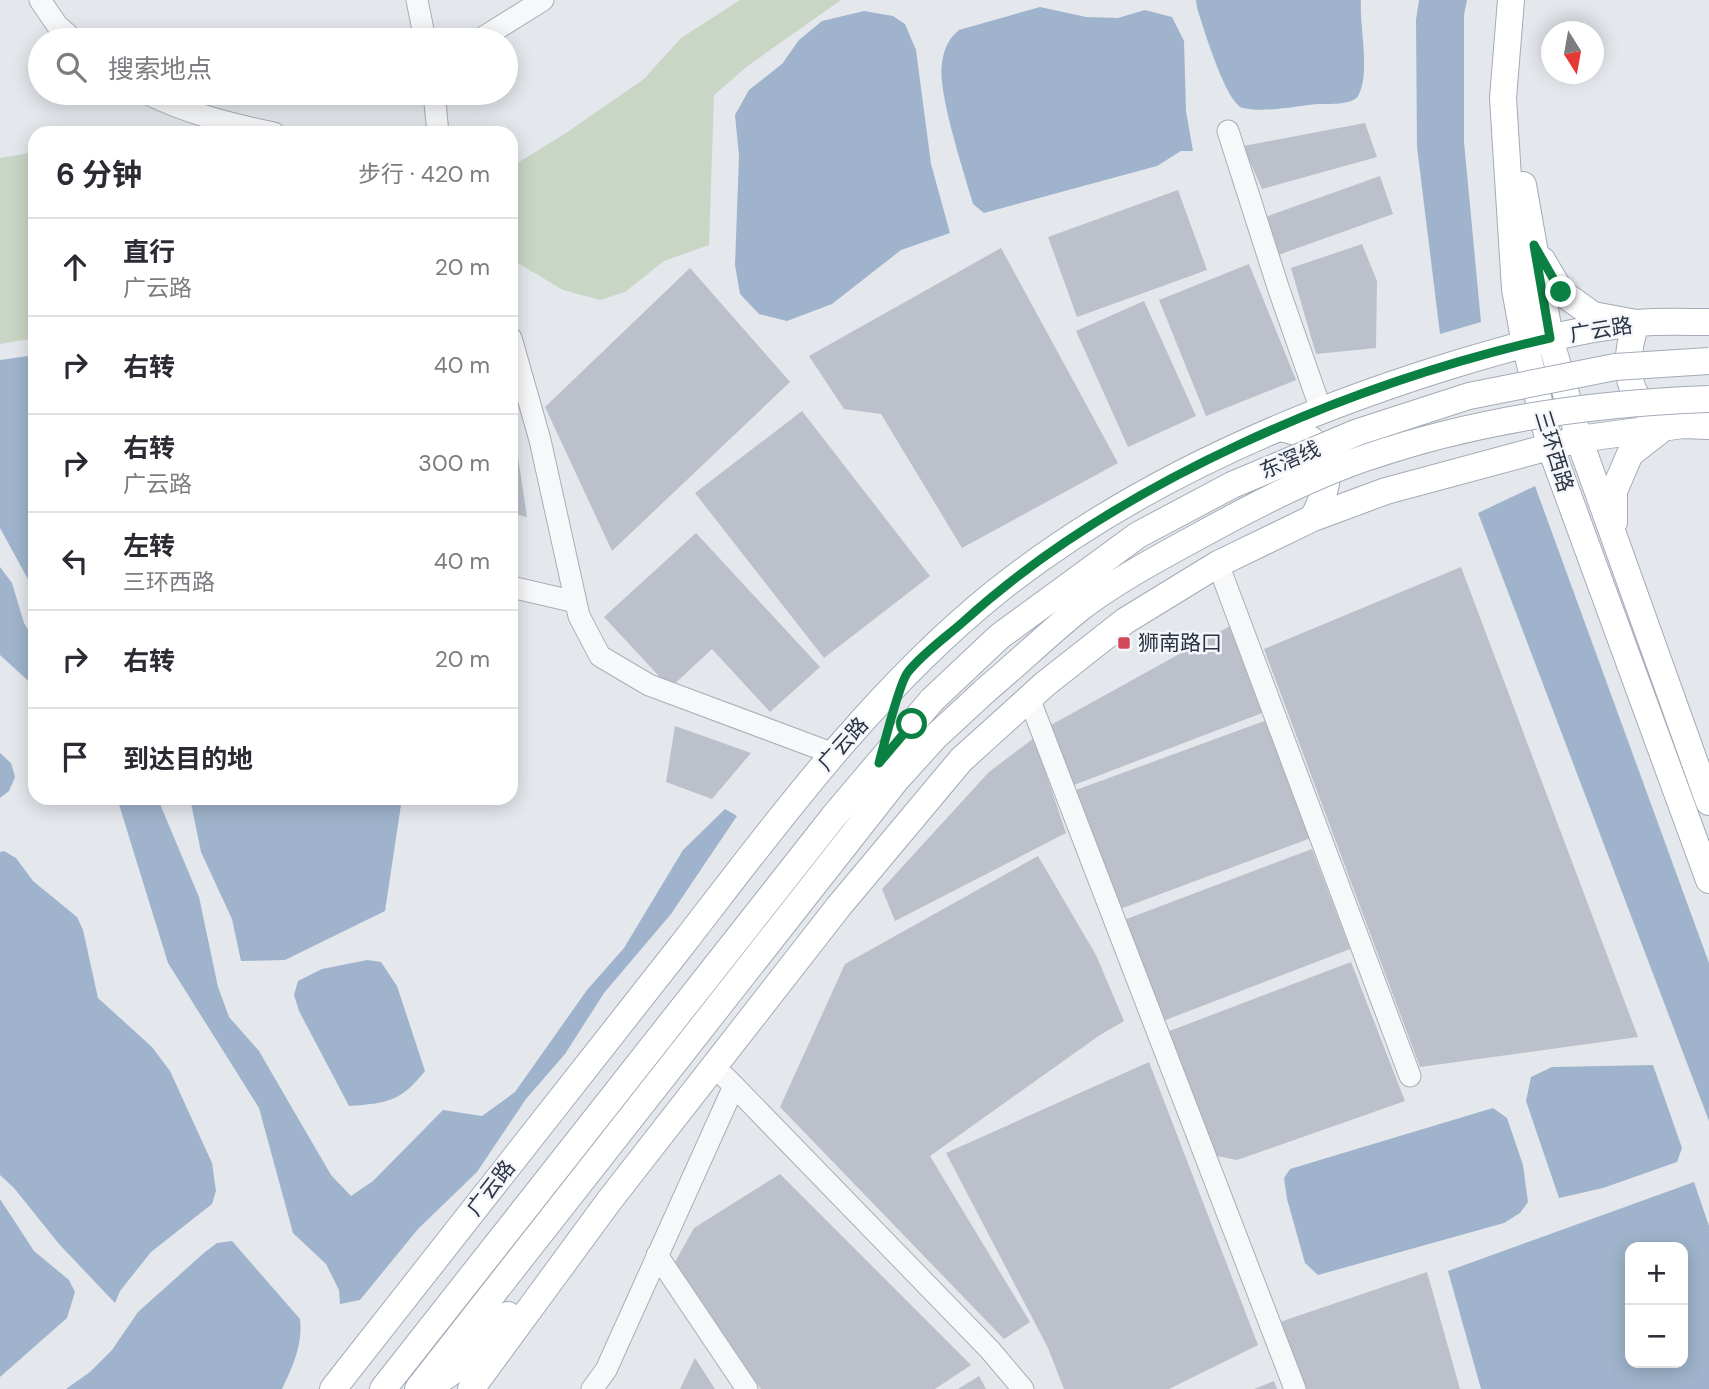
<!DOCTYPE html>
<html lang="zh">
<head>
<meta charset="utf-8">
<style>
  body { margin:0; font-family:"DM Sans","Noto Sans SC",sans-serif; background:#f2f2f3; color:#2b2b33 }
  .controls { position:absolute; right:21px; bottom:21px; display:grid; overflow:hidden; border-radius:14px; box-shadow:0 4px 18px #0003 }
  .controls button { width:63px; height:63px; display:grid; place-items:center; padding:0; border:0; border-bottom:2px solid #e1e1e2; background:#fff; color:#2b2b33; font:35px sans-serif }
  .compass { position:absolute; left:1541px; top:21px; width:63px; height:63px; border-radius:50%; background:#fff; box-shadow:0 4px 18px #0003; rotate:169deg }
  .stop { position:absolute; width:21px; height:21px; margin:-16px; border:5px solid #0b8043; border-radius:50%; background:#fff }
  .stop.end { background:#0b8043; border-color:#fff; box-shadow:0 2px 7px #0008 }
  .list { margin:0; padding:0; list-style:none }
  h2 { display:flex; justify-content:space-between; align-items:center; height:91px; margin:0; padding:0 28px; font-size:30px }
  h2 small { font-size:23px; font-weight:400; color:#7c7c81 }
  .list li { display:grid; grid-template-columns:46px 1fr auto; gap:21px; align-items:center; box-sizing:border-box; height:98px; padding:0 28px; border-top:2px solid #e1e1e2 }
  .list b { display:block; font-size:26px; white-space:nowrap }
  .list p { margin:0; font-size:23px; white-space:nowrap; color:#7c7c81 }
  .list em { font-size:23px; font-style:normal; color:#7c7c81 }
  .icon { flex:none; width:38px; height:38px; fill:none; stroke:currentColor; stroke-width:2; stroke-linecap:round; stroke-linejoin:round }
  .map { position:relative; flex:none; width:1709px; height:1389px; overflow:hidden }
  .search { position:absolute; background:#fff; box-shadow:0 4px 18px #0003; left:28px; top:28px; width:490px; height:77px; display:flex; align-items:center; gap:18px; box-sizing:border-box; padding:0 24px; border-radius:38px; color:#7c7c81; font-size:26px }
  .panel { position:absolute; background:#fff; box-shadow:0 4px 18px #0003; left:28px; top:126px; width:490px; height:679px; border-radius:21px }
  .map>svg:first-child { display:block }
  .green { fill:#c9d6c5 }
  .water { fill:#9fb4cc; fill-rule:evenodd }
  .building { fill:#bbc0ca }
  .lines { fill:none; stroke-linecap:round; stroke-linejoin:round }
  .minor-casing { stroke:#a9aeb7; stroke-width:23 }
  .major-casing { stroke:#a3abb8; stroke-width:28 }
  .minor { stroke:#f7f8fa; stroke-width:21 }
  .major { stroke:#fff; stroke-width:26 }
  .major-bridge-casing { stroke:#a3abb8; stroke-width:28; stroke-linecap:butt }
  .major-bridge { stroke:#fff; stroke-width:26 }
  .route { stroke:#0b8043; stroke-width:9 }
  .poi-dot { fill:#d1495b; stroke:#f4f6f9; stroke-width:2.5 }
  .labels { text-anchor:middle; stroke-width:5; stroke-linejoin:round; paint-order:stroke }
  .street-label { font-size:21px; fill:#2b3445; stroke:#f4f6f9 }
  .poi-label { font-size:21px; fill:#2b3445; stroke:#f4f6f9; text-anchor:start }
</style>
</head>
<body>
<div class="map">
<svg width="1709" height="1389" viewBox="0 0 1709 1389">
  <rect width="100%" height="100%" fill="#e4e7ec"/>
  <!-- green -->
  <path class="green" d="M740,0H841L749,65L714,95L709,245L664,261L625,292L600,300L563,290L516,262L511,250V167L566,133L644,79L681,38Z
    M35,152V338L0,344V158Z"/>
  <!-- water -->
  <path class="water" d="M1196,0H1361C1359,26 1371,73 1358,96C1353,105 1327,104 1318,104C1296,106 1264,113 1243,108C1226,104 1203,26 1197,8Z
    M1419,0H1467L1464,15V142L1481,322L1440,334L1417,147L1416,20Z
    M1040,7L1086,17L1118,18L1145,10L1172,17L1184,41L1186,111L1193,151H1181L1157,166L984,213L973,204C964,172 937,92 942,63C944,49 948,39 959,30Z
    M864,11L893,16L905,24L916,50L931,164L950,233L901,250L832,304L787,321L759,314L740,294L735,265L739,156L735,115L749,90L782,64L799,40L822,21Z
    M35,355V592L0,528V360Z
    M1535,486L1709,963V1121L1478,513Z
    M0,567L12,583L24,623L35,641V687L0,655Z
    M0,753L11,763L15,777L9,791L0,798Z
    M117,798H156L160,804L199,897L218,987L229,1017L259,1051L331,1175L351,1196L373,1181L443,1110L482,1116L515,1092L587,990L624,948L683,850L725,809L737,816L671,914L604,993L565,1054L526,1099L477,1172L418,1229L360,1300L340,1304L339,1290L326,1264L293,1233L259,1108L168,963Z
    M190,798H402L385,911L285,960L241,961L232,919L201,852Z
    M4,851L16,858L33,881L77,917L83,930L98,998L152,1047L170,1071L212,1163L216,1191L212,1204L151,1252L120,1291L115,1303L59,1244L14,1188L0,1175V852Z
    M367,960L381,962L397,986L425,1071C400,1102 388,1103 349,1106L299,1011L294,995L298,981L322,969Z
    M1653,1065L1682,1148L1677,1162L1603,1188L1559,1198L1526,1101L1531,1077L1552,1067Z
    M1493,1108L1507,1118L1523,1165L1528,1202L1520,1213L1504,1223L1318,1275L1305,1263L1287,1199L1284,1178L1290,1169Z
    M1694,1182L1709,1226V1389H1481L1448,1271ZM1630,1247H1683V1363H1630Z
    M0,1199L34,1251L69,1280L75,1292L67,1318L0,1377Z
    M232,1241L300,1319C303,1344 293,1366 282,1389H66L90,1372L112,1350L138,1312L205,1252L217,1243Z"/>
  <!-- building -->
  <path class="building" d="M1365,123L1377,157L1262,189L1243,146Z
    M1380,176L1393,214L1278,255L1265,217Z
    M1178,190L1207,270L1077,317L1048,237Z
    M1362,244L1377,281L1376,348L1316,354L1291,268Z
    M1001,248L1118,463L962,548L881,414L844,409L809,356Z
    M1249,264L1296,380L1206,416L1159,300Z
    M690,268L790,382L612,551L545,407Z
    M1144,301L1196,416L1128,447L1076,331Z
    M802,411L930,576L824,658L695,493Z
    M511,440L518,457L527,517L511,513Z
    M696,533L820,667L770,712L712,649L670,688L604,617Z
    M1461,567L1638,1037L1420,1067L1264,649Z
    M1230,626L1262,713L1074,785L1051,725Z
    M1267,720L1311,838L1120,909L1076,790Z
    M675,726L751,753L712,799L666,782Z
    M1034,738L1066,833L895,921L882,889L989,772Z
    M1312,849L1350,949L1163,1021L1124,920Z
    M1038,856L1096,955L1124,1021L1100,1035L930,1156L1030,1322L1004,1339L780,1107L845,964Z
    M1351,962L1405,1101L1237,1160L1217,1156L1167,1032Z
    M1149,1062L1258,1345L1169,1389H1064L1048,1348L946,1153Z
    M780,1174L971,1365L935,1389H761L675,1262L694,1228Z
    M1427,1272L1460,1389H1303L1277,1323Z
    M695,1358L715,1389H680Z
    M979,1376L986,1389H958Z
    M1274,1381L1277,1389H1254Z"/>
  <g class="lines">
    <!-- minor casing -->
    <g class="minor-casing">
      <path id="minor" d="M40,0L57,25L74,40
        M417,0L425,40
        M479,40L543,0
        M146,93C186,113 230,124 274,133
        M434,93L438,133
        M1228,131L1279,290L1321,410
        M511,338L540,440L579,616L600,656L649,685L834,754
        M1218,564L1410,1076
        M511,587L576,602
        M1029,698L1295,1389
        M734,1086L990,1350L1023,1389
        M657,1255L747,1389
        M592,1389L606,1370L734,1086L725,1077"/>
    </g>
    <!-- major casing -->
    <g class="major-casing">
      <path id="major" d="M1511,0L1503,98L1515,289L1525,344L1550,446L1709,880
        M1523,185L1550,338L1579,439L1709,802
        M1542,260L1561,292L1593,315L1636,323C1625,357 1622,393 1655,416
        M1279,428C1336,438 1336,474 1313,518
        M1614,522V491L1630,454L1662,429
        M434,1384L456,1369L508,1315
        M333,1389C449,1241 565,1093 682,945C778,821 873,691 996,592C1131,484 1295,413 1459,363C1516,346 1576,329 1636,323C1660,321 1685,322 1709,322
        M383,1389L834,816L932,700
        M418,1389L896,780L935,737L987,689
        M471,1389L609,1201L839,906L961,760L1045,684L1125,621L1218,564L1313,518L1386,491L1579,439L1683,425L1709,426"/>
    </g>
    <!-- minor -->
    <use href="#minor" class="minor"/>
    <!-- major -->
    <use href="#major" class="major"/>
    <!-- major-bridge casing -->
    <g class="major-bridge-casing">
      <path id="major-bridge" d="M987,689C1018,663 1048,634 1079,609C1112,583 1160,557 1197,537C1251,507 1307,478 1365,458C1475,420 1593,403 1709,399
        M932,700L1000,636L1138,535L1232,485L1358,432L1469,396L1615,367L1709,361"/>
    </g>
    <!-- major-bridge -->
    <use href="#major-bridge" class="major-bridge"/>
  </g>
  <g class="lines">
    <!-- route -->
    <path class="route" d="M912,724L879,763C884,745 899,683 908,672C922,654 946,637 963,622C1117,482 1349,384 1550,338L1534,245L1561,292"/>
  </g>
  <!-- markers -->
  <rect class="poi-dot" x="1117" y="636" width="14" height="14" rx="3.5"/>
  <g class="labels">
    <!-- street labels -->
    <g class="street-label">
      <text transform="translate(1601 330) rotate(-9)" y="7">广云路</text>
      <text transform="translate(1554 451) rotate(73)" y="7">三环西路</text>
      <text transform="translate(1290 460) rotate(-23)" y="7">东滘线</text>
      <text transform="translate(843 744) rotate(-48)" y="7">广云路</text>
      <text transform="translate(491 1188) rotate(-52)" y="7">广云路</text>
    </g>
    <!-- poi labels -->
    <g class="poi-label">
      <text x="1138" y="650">狮南路口</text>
    </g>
  </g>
</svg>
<div class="controls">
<button>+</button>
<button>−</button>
</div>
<svg class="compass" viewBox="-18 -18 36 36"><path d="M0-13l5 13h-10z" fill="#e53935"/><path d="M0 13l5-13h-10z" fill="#7c7c81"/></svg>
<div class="stop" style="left:912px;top:724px"></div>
<div class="stop end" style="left:1561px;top:292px"></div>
<div class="search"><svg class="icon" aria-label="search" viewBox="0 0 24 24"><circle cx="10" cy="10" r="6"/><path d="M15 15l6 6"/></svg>搜索地点</div>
<section class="panel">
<h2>6 分钟<small>步行 · 420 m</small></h2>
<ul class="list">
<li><svg class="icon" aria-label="ahead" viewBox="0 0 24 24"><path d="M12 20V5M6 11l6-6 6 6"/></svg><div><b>直行</b><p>广云路</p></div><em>20 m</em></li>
<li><svg class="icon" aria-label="right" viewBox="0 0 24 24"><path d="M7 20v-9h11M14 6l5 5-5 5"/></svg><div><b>右转</b></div><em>40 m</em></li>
<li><svg class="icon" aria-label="right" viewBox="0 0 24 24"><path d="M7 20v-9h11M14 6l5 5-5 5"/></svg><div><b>右转</b><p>广云路</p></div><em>300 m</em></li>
<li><svg class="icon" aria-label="left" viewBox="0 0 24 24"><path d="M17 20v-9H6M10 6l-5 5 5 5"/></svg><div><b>左转</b><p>三环西路</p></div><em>40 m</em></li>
<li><svg class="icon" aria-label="right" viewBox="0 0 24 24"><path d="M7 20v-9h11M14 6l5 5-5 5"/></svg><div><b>右转</b></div><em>20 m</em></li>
<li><svg class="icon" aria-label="arrive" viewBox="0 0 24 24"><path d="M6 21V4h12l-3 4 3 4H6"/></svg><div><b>到达目的地</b></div></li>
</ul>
</section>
</div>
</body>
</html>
